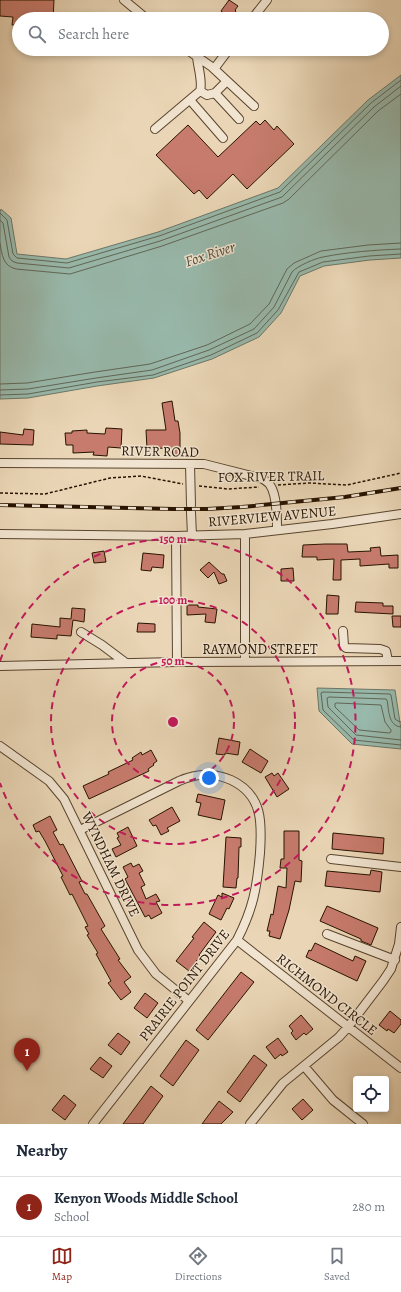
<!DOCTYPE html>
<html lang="en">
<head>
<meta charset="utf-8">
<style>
  body { margin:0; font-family:Alegreya,serif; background:#f6f6f7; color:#1f2937 }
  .controls { position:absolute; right:12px; bottom:12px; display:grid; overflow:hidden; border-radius:4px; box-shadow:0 2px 6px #0003 }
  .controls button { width:36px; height:36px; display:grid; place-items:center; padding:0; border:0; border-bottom:1px solid #e0e1e3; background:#fff; color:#1f2937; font:20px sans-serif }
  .you { position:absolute; left:209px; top:778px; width:14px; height:14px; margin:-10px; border:3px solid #fff; border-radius:50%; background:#1a73e8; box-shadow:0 0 0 6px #1a73e833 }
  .badge { display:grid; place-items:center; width:26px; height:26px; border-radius:50%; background:#8f2418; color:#fff; font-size:13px; font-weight:700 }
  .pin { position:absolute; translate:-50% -33px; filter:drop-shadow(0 1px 2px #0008) }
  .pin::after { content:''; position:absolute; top:21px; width:14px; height:12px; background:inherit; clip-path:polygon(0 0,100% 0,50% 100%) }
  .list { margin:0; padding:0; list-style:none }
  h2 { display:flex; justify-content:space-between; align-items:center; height:52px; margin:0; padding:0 16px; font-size:17px }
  h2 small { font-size:13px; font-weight:400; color:#747a83 }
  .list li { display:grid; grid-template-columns:26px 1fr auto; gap:12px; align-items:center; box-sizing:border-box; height:60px; padding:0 16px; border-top:1px solid #e0e1e3 }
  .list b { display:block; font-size:15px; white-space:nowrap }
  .list p { margin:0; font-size:13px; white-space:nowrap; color:#747a83 }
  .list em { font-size:13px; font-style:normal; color:#747a83 }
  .icon { flex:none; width:22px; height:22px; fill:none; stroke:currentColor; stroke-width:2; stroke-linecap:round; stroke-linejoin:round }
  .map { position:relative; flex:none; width:401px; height:1124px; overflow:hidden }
  .search { position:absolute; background:#fff; box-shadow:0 2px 6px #0003; left:12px; right:12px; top:12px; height:44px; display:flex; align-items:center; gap:10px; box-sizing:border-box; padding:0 14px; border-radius:22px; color:#747a83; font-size:15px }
  .sheet { height:112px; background:#fff }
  nav { display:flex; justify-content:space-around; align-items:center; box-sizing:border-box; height:56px; border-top:1px solid #e0e1e3; background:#fff; font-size:11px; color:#747a83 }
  nav a { display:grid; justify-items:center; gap:2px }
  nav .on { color:#8f2418 }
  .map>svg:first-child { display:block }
  .water { fill:#98b9ac; stroke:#6b7767 }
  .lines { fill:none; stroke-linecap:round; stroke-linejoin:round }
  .shore { stroke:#606656; stroke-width:1 }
  .building { fill:#c77b6d; stroke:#271300 }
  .minor-casing { stroke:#58442e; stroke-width:10 }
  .path { stroke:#271300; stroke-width:1.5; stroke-dasharray:3 2; stroke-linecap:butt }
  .minor { stroke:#f1e4d0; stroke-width:8 }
  .rail-casing { stroke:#271300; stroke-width:4 }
  .rail { stroke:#f1e4d0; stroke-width:2.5; stroke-dasharray:8; stroke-linecap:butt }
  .ring { fill:none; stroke:#c2185b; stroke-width:2; stroke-dasharray:7 5 }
  .labels { text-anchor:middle; stroke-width:3; stroke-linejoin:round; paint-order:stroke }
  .street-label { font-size:14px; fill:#271300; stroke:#f1e4d0 }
  .water-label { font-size:15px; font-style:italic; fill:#4f4d3c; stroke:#f1e4d0 }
  .centre { fill:#c2185b; stroke:#f1e4d0; stroke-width:2 }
  .ring-label { font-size:12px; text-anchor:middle; font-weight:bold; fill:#c2185b; stroke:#f1e4d0; stroke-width:3; stroke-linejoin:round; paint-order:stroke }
</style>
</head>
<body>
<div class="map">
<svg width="401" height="1124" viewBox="0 0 401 1124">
  <rect width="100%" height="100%" fill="#ead6b6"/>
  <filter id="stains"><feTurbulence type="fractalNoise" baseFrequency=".005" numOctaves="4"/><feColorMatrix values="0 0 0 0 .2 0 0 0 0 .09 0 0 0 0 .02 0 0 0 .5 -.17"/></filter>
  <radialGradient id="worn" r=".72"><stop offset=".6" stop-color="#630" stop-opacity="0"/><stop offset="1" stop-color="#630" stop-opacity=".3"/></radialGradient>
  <!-- water -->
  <path class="water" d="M401,75V258L370,260L324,266L300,276L281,313L259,337L212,359L154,378L97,386L28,398L0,399V212L1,209L11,218L17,254L66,259L158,232L278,188L368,100Z
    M317,688L395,690L401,729V749L352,744L319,711Z"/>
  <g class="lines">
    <!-- shore -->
    <path class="shore" d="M0,213L7,220L13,254L17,258L67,263L159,236L280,192L371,103L401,80
      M0,220L3,223L9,257L12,261L17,263L69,268L160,241L282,197L374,107L401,86
      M0,243C2,255 3,266 16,269L70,274L162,246L283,203L289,199L378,111L401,94
      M0,384L27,383L95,372L150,364L207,345L250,324L269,304L287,269L294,263L321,251L368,245L401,243
      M0,390L28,389L96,378L152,370L209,350L254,329L274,307L292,272C297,266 316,258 323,257C348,252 375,250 401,249
      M0,395L28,394L97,382L153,375L211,355L257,333L278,310L299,272L323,262L369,256L401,254
      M337,703L381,705L385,722L391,730V732L389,733L359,730L335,707V704Z
      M401,722L398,721L395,719L391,695L390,694L323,692L321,693L323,710L354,740L401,745
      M401,727C388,726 389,710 387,700L386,699L329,697L327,698L328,707L356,735L401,740"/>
  </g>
  <!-- building -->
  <path class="building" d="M0,0H54L53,19L32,17V19H19V25H12L13,17L0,16Z
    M229,0L238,6L235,10L236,11L230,19H222L226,15L221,11Z
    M265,120L274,130L277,126L294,144L247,189L233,174L207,199L199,190L194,194L156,155L188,125L218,157L256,121L260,125Z
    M172,401L175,421H178L180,433V455H165V448L147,449L146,430H166L162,403Z
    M106,428L122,429L121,448L108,447L107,456L93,455L94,452L73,453V445H66L65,433H72V431L87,430V433L105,434Z
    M24,429L34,430L33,445L0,444V432L23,435Z
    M325,544H347L348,552L371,551L370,548L380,547L381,556L398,555V568H389V564L360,566V559L341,560V580H333L334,559L317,560V557H302L303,545Z
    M104,551L106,562L94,563L92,553Z
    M143,553L164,555L163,568L152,567L151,571L141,570Z
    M209,562L222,574H224L227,581L219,584L214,572L208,578L200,570Z
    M293,568L294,581H281V569Z
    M327,595L339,596L338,614H326Z
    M356,602L383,603V606H393V614L355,612Z
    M187,605H198V607L217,609L215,623L205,622L206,614L187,615Z
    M72,608L85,609L84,622L73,620L71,636L57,635V639L31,637L32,624L60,627V618L71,619Z
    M392,616H401V627H393Z
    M138,623L155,624V632H137Z
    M219,738L240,742L238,755L225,753V755L216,754Z
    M250,749L268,761L261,773L242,762Z
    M151,750L157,761L153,764L154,765L148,769L149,771L89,799L83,786L109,774L108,772L133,760L132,758L141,752L142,755Z
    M272,773L274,776L278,773L289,789L277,797L265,777Z
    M198,794L225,800L221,820L198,815L201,803L196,802Z
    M172,807L180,821L167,828L169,831L161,835L156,825L153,826L149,820Z
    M50,816L57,830L53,832L60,845L63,844L82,881L79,882L85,894H87L105,926L101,929L120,959L118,960L131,977L124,982L131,992L121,1000L108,983L111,981L96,954L98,953L87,935L89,934L85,927L88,926L72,894L70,895L61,877L63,876L45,841L39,831L36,832L33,825Z
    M128,827L137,846L116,857L112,849L121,845L117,838L119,837L117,833Z
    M284,831H299V860L302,861L301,882L295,881L289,910L280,939L269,936L270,931H267L271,914L273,915L278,886L286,888L287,868H280L281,859H284Z
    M333,833L384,838L383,854L332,849Z
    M226,837L241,838V847H239L238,878H237L236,888L223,887Z
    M131,863L133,867L139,864L143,871L139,873L145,885L141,887L146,899L156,894L160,901L156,902L162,913L151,919L149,915L145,917L125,879L128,877L123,867Z
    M371,870L382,872L380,892L325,886L327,871L370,875Z
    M222,893L234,898L229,909L227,908L221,920L209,914L218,895L222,897Z
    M327,906L378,928L371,945L361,941V939L320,921Z
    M204,922L216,932L199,955L200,956L189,971L176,961L194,938L192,937Z
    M315,943L353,961L355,956L366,961L357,981L306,957L309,950L311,951Z
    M241,972L254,982L208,1040L196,1030Z
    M145,993L158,1003L147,1018L134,1008Z
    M390,1011L401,1020V1024L394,1033L388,1029L387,1031L379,1025Z
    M301,1015L313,1029L306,1035L304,1033L296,1040L291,1033L293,1031L289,1026Z
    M118,1033L130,1042L121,1055L108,1045Z
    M278,1038L288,1052L282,1056L281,1054L275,1059L266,1047Z
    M186,1040L199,1050L173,1086L160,1076Z
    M254,1055L267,1065L240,1102L227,1092Z
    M100,1057L112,1066L103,1078L90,1069Z
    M151,1086L163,1096L143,1124H123Z
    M64,1095L76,1105L65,1120L52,1110Z
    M303,1099L313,1110L302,1120L292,1109Z
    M219,1101L233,1112L221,1124H202Z"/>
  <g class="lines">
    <!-- minor casing -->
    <g class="minor-casing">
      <path id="minor" d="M124,0L147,19
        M252,19L267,0
        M186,49L212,67L254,106
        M214,69L229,49
        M200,91L207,95L215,93L239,119
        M215,93L227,81
        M190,100L223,138
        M155,129L200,91C203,83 198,67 197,57
        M0,463L204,464L263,479C266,481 269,483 270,485C277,495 277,517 277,529
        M190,464L191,505
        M191,512L192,536
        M0,534L176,536L245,534L332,524L401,514
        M176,536L177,662
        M343,631L344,646L346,648L380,649L386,651L388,661
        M81,632L102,645L126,663
        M245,662V534
        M0,666L177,662L401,661
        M0,746L49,781L64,799L138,950L156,974L189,1001
        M80,830L179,781C197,773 213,772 231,780C263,795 262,823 260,853C257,888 253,909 237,940L93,1124
        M331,859L401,867
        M327,934L395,960
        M237,940L401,1068
        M304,1066L333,1100L363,1124
        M250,1124L283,1083L339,1037L348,1027L383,981L391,969L399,944L401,927"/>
    </g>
    <!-- path -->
    <path class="path" d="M278,485L309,483L347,485L401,473
      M199,486L228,489L259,487
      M0,493L45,494L110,478L141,476L183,484"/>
    <!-- minor -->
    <use href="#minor" class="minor"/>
    <!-- rail casing -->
    <g class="rail-casing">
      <path id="rail" d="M0,505L173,509H207L242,507L345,497L401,488"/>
    </g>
    <!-- rail -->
    <use href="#rail" class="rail"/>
  </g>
  <!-- distance rings -->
  <g class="ring">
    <circle cx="173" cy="722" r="61"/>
    <circle cx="173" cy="722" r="122"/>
    <path d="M0 661A183 183 0 1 1 0 783"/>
  </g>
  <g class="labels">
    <!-- street labels -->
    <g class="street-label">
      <text transform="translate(160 451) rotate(1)" y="5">RIVER ROAD</text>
      <text transform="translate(271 476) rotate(-1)" y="5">FOX RIVER TRAIL</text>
      <text transform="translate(272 516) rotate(-5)" y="5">RIVERVIEW AVENUE</text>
      <text x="260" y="654">RAYMOND STREET</text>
      <text transform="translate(111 864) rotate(64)" y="5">WYNDHAM DRIVE</text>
      <text transform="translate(184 985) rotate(-52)" y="5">PRAIRIE POINT DRIVE</text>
      <text transform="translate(327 994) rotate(38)" y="5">RICHMOND CIRCLE</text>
    </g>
    <!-- water labels -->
    <g class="water-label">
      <text transform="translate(210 254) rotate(-18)" y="5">Fox River</text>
    </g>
  </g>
  <circle cx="173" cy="722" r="6" class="centre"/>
  <g class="ring-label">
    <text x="173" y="543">150 m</text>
    <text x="173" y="604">100 m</text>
    <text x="173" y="665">50 m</text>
  </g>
  <rect width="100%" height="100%" filter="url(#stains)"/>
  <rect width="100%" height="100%" fill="url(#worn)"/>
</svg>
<div class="controls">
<button><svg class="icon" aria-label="locate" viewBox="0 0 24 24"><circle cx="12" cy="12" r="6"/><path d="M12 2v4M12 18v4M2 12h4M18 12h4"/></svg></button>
</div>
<div class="you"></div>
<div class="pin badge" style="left:27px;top:1071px">1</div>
<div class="search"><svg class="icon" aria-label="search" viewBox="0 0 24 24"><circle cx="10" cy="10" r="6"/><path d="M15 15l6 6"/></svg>Search here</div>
</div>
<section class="sheet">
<h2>Nearby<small></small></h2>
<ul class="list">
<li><span class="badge">1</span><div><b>Kenyon Woods Middle School</b><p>School</p></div><em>280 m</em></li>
</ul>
</section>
<nav>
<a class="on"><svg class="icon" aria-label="map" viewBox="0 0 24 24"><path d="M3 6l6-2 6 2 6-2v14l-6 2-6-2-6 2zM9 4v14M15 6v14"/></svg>Map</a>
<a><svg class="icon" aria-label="directions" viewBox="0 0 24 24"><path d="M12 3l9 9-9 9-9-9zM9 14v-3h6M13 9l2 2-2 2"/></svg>Directions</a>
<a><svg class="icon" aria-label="saved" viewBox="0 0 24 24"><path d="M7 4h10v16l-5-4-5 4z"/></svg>Saved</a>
</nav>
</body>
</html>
